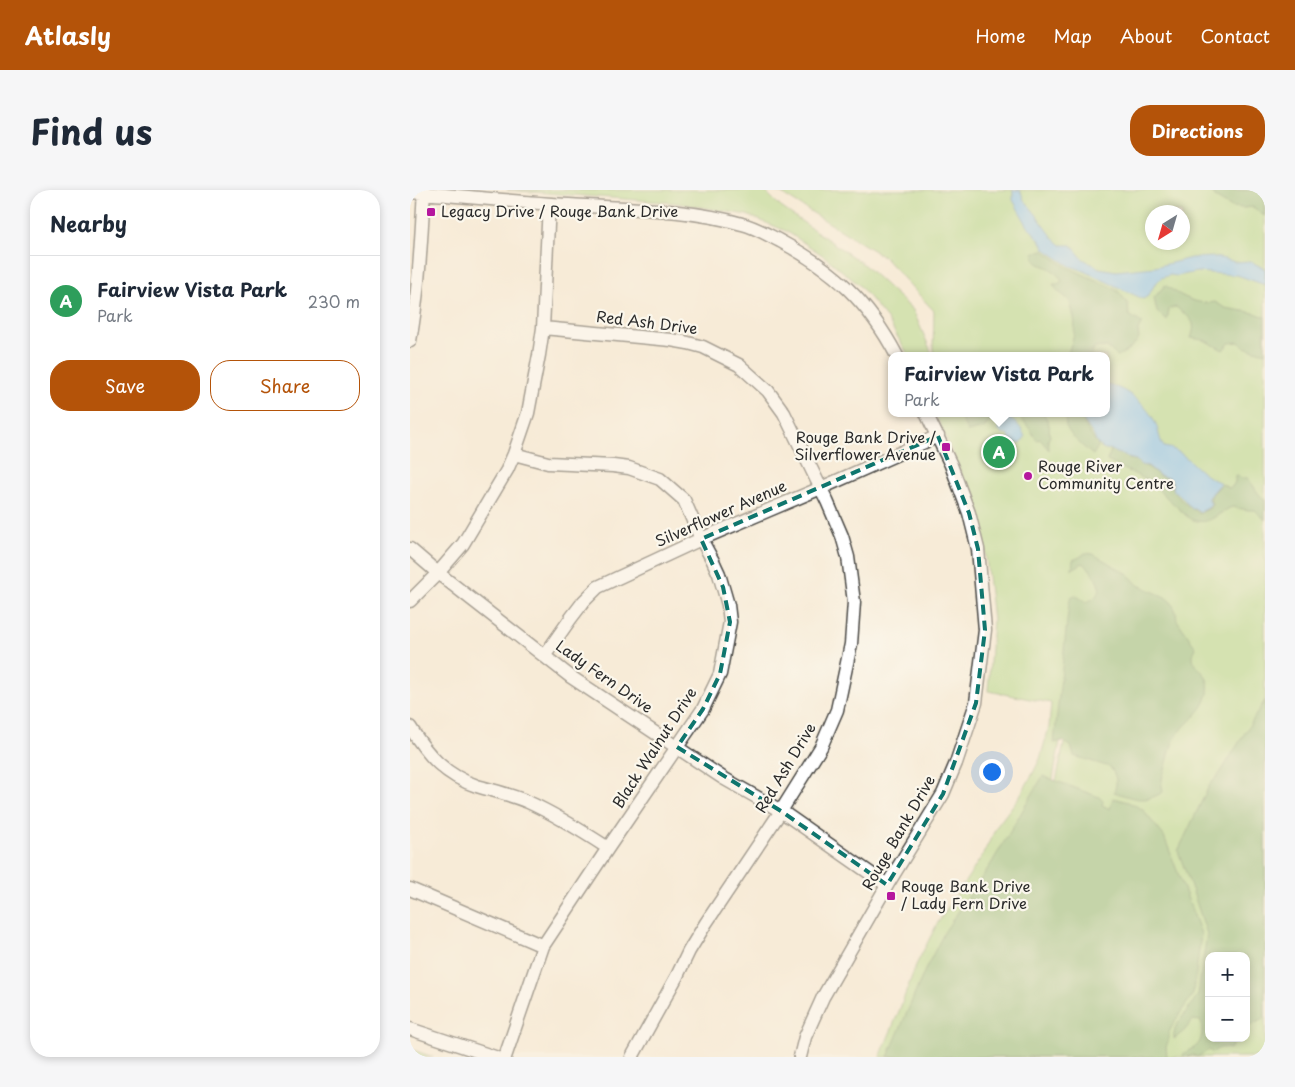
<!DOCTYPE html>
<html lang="en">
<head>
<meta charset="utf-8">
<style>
  body { margin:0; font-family:"Playpen Sans",sans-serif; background:#f6f6f7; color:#1f2937 }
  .controls { position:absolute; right:15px; bottom:15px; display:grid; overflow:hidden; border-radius:10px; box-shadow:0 2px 8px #0003 }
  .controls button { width:45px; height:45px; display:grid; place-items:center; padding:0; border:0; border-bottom:1px solid #e0e1e3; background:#fff; color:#1f2937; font:25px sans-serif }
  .compass { position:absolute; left:735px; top:15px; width:45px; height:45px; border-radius:50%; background:#fff; box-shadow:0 2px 8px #0003; rotate:217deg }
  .you { position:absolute; left:581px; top:581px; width:18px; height:18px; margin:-12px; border:4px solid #fff; border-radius:50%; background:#1a73e8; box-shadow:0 0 0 8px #1a73e833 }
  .badge { display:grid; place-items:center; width:32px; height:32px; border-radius:50%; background:#b45309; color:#fff; font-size:16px; font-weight:700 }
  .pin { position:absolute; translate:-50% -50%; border:2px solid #fff; box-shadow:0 1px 5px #0006 }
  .popup { position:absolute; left:478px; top:162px; width:222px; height:65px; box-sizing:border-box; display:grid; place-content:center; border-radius:10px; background:#fff; filter:drop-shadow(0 1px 4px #0005); font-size:16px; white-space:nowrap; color:#747a83 }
  .popup b { font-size:19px; color:#1f2937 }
  .popup::after { content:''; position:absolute; left:50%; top:100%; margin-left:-10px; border:10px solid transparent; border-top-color:#fff }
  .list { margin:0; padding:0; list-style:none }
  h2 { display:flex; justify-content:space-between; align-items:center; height:65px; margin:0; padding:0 20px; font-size:21px }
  h2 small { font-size:16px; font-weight:400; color:#747a83 }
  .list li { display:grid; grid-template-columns:32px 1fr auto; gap:15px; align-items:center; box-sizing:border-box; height:90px; padding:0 20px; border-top:1px solid #e0e1e3 }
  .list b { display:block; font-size:19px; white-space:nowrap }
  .list p { margin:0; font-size:16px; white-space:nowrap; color:#747a83 }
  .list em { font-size:16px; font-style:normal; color:#747a83 }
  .actions { display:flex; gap:10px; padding:15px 20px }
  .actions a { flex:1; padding:11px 0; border:1px solid #b45309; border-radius:20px; text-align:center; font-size:18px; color:#b45309 }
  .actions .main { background:#b45309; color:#fff }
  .map { position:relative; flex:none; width:855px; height:867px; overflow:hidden; border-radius:20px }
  header { display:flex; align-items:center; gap:30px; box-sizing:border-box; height:70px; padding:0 25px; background:#b45309; color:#fff }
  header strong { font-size:24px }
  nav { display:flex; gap:28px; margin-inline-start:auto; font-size:18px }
  .intro { display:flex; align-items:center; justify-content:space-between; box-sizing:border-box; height:120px; padding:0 30px }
  h1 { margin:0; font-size:35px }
  .button { padding:12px 22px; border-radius:20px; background:#b45309; color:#fff; font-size:18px; font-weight:700 }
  main { display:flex; gap:30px; padding:0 30px }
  aside { flex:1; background:#fff; border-radius:20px; box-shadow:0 2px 8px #0003 }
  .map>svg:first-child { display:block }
  .green { fill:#abd783; stroke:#6b8157; fill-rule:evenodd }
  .forest { fill:#88b871; stroke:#5a724e }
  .water { fill:#77bdee; stroke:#51748c }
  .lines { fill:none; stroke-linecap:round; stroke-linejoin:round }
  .minor-casing { stroke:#4a4845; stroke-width:15 }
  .minor { stroke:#fff; stroke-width:12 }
  .marked { fill:none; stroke:#0f766e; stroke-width:4; stroke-dasharray:10 6; stroke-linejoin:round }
  .poi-dot { fill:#b5179e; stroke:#fbf7ec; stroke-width:2 }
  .labels { text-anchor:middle; stroke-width:4.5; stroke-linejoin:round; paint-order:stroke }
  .poi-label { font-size:15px; fill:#2b2b2b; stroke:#fbf7ec; text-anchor:start }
  .street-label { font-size:15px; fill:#2b2b2b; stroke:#fbf7ec }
</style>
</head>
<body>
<header>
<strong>Atlasly</strong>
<nav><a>Home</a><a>Map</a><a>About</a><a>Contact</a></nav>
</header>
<div class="intro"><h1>Find us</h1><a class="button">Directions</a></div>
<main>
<aside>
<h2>Nearby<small></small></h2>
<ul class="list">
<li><span class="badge" style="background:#2e9e5b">A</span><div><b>Fairview Vista Park</b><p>Park</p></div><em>230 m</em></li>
</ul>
<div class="actions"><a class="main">Save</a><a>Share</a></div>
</aside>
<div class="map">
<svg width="855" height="867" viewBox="0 0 855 867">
  <rect width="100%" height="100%" fill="#fbf7ec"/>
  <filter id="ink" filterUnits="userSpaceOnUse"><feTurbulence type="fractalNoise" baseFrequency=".02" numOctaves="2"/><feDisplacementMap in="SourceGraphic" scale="10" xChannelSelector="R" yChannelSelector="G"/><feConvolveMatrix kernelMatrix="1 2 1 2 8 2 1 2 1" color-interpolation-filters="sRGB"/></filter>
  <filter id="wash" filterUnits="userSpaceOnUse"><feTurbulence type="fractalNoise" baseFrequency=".0096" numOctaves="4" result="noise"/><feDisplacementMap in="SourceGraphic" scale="20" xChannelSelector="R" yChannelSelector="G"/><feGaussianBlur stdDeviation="1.12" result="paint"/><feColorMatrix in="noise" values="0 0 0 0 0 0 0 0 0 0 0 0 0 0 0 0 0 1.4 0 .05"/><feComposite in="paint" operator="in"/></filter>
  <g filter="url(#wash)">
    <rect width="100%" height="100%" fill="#f7ebd7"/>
    <!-- green -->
    <path class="green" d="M97,0H354L371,17L453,74L503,120L523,166H499L477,129L449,95L414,66L376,41L337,25L266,13Z
      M364,0H855V867H470L489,821L506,775L527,734L572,666L587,636L609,607L621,587L630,569L639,537L641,513L578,501L583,430L572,332L525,223H696V166H526L523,160L524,121L474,67L374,5ZM742,22H772V52H742ZM657,514L659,530L643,605L641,599ZM799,766H836V848H799Z
      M0,859L23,867H0Z"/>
    <!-- forest -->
    <path class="forest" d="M799,0H855L854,26L843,17L834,18L822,17L805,7L801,1Z
      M633,60L657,77L701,97L709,102L718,114L719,125L732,133L728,140L729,149C722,157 717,162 707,166L697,157L684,158L681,166H659L658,164C663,147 668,137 662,120C662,118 660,113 660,112C655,105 646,102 643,94H648L652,91C648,84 644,81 637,77C627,73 626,75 623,63Z
      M755,95C769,105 787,116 805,112L815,118L845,123L855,127V163L834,157L829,152L819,153L813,160L794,150L781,148C788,130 779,128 766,117L759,119L757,130L747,122L744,108Z
      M548,223H596L583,228L574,238L558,242Z
      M597,223H633C637,229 641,236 639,242L640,246L638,250L639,260L630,249L627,250C619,239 613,224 597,223Z
      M656,223H671C673,232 682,250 689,255L683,265C674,257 661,248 656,236C655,232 656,228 656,223Z
      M701,260L716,266L719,269L726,270L732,275L738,277L750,286L759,289L762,292C762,305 779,318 790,323L800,318L802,313L800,310L802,304L812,294L818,298L822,297L825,292V285L832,288H838L848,303L855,311V330L845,320H838L822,317C805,324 800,337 780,329L739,291L697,271Z
      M675,363L683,364L718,384L728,395L755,407L762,413L766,422L767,430L786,458C776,474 794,478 798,492C799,495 798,500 798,503C795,521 778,530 768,544C760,555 760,563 756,576C755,581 752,586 752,591C751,595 753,598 753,602C734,614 723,608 704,602C708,592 706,585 700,577L664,566L661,556L652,551L644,553L659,413L661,407L665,405L676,412C683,410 687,406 690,400C688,391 681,378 673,373L662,379L663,370L670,367Z
      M855,510V828L842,835L836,836V766H799V848H823V855L820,859C812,857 808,857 803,863L799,860L787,867L783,865L775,867L773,864C777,861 780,860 784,858C793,852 793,841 791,831L783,830L774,841L764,849V843L766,836L788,805L797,744L783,702L768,661L799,596L811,582Z
      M633,586L689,607L693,611L692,615L700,619L703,608L718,612L732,619L754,646L791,744L783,804L765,831L759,842V848L756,857L757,867H478L515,780L535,741L581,674Z"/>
    <!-- water -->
    <path class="water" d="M603,0H610L614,10L625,23L644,49L651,55H661L673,69L689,78L706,81L745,77L781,68L803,67L815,69L825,72L840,71L855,79V95L827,85L787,82L767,86L760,85L751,88L745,94L738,106L733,109L672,80L660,76L642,64L635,59L632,53L617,35L603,10Z
      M697,195C715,197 737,215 745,232C749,240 749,250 754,257C772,259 780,273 793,283C799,288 805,290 811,293L799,307V310L801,314L798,318L790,322L786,319H782L770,305L764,301L762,291L761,289L749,285L738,276L731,275L726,270L718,268L715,265L706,263L700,259L694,260L686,252C684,242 674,235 671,223H696Z
      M597,228C607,232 611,237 615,247L611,253C603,254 602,252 598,245L592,244L588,240L591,232Z"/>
  </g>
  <g filter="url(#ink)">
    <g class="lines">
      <!-- minor casing -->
      <g class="minor-casing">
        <path id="minor" d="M0,2C53,6 106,12 159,15C216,19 276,18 332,34C345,37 358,45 370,51C424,80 458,111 487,166
          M133,138L261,150L278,153L293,157L329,175L358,201L374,223L417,311L432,346L438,367L444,412L441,454L427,520L411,557L371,621L296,733L279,761L267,786L222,867
          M0,151C9,102 11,50 14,0
          M0,359L28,383L161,487L313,588L371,621L477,695
          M0,411L28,383L53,354L97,280L104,264L118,223L129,165L133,138L139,14
          M135,465L161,428L174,411L188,397L291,349L411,298L528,246
          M0,537C17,565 36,586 67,596C84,601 102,605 118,612C147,625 172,641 198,658
          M0,699L133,756
          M0,839L85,867
          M95,867L133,756L198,658L293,519L310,484L320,432L318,415L309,384L303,371L291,349L274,310L250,289L219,278L203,276L138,273L104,264
          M390,867L395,847L413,807L479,692L533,604L546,573L566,513L575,440L568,359L559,323L541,275L516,223"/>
      </g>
      <!-- minor -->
      <use href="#minor" class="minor"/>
    </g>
  </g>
  <!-- marked area -->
  <path d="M0 0H855V867H0ZM528,246L559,323L568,359L575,440L566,513L533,604L477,695L371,621L267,557L293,519L310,484L320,432L313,397L291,349Z" fill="#f7ebd7" fill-opacity=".55" fill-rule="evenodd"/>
  <path class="marked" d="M528,246L559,323L568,359L575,440L566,513L533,604L477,695L371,621L267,557L293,519L310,484L320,432L313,397L291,349Z"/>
  <!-- markers -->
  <g class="poi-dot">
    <rect x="16" y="17" width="10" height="10" rx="2.5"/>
    <rect x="531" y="252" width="10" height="10" rx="2.5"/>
    <circle cx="618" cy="286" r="5"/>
    <rect x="476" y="701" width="10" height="10" rx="2.5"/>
  </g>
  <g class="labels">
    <!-- poi labels -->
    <g class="poi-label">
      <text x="31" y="27">Legacy Drive / Rouge Bank Drive</text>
      <text x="526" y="253" text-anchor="end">Rouge Bank Drive /<tspan x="526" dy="17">Silverflower Avenue</tspan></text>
      <text x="628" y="282">Rouge River<tspan x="628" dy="17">Community Centre</tspan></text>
      <text x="491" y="702">Rouge Bank Drive<tspan x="491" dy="17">/ Lady Fern Drive</tspan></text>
    </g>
    <!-- street labels -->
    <g class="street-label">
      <text transform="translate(237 133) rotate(7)" y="5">Red Ash Drive</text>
      <text transform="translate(311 324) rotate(-24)" y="5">Silverflower Avenue</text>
      <text transform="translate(194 487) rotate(35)" y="5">Lady Fern Drive</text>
      <text transform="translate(245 558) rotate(-57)" y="5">Black Walnut Drive</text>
      <text transform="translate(376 578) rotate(-59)" y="5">Red Ash Drive</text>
      <text transform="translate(489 643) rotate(-60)" y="5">Rouge Bank Drive</text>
    </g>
  </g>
</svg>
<div class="controls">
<button>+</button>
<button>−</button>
</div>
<svg class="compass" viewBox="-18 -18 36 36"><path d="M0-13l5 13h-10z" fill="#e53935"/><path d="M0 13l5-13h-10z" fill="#747a83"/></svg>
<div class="you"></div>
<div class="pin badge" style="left:589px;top:262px;background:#2e9e5b">A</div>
<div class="popup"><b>Fairview Vista Park</b>Park</div>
</div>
</main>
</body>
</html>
